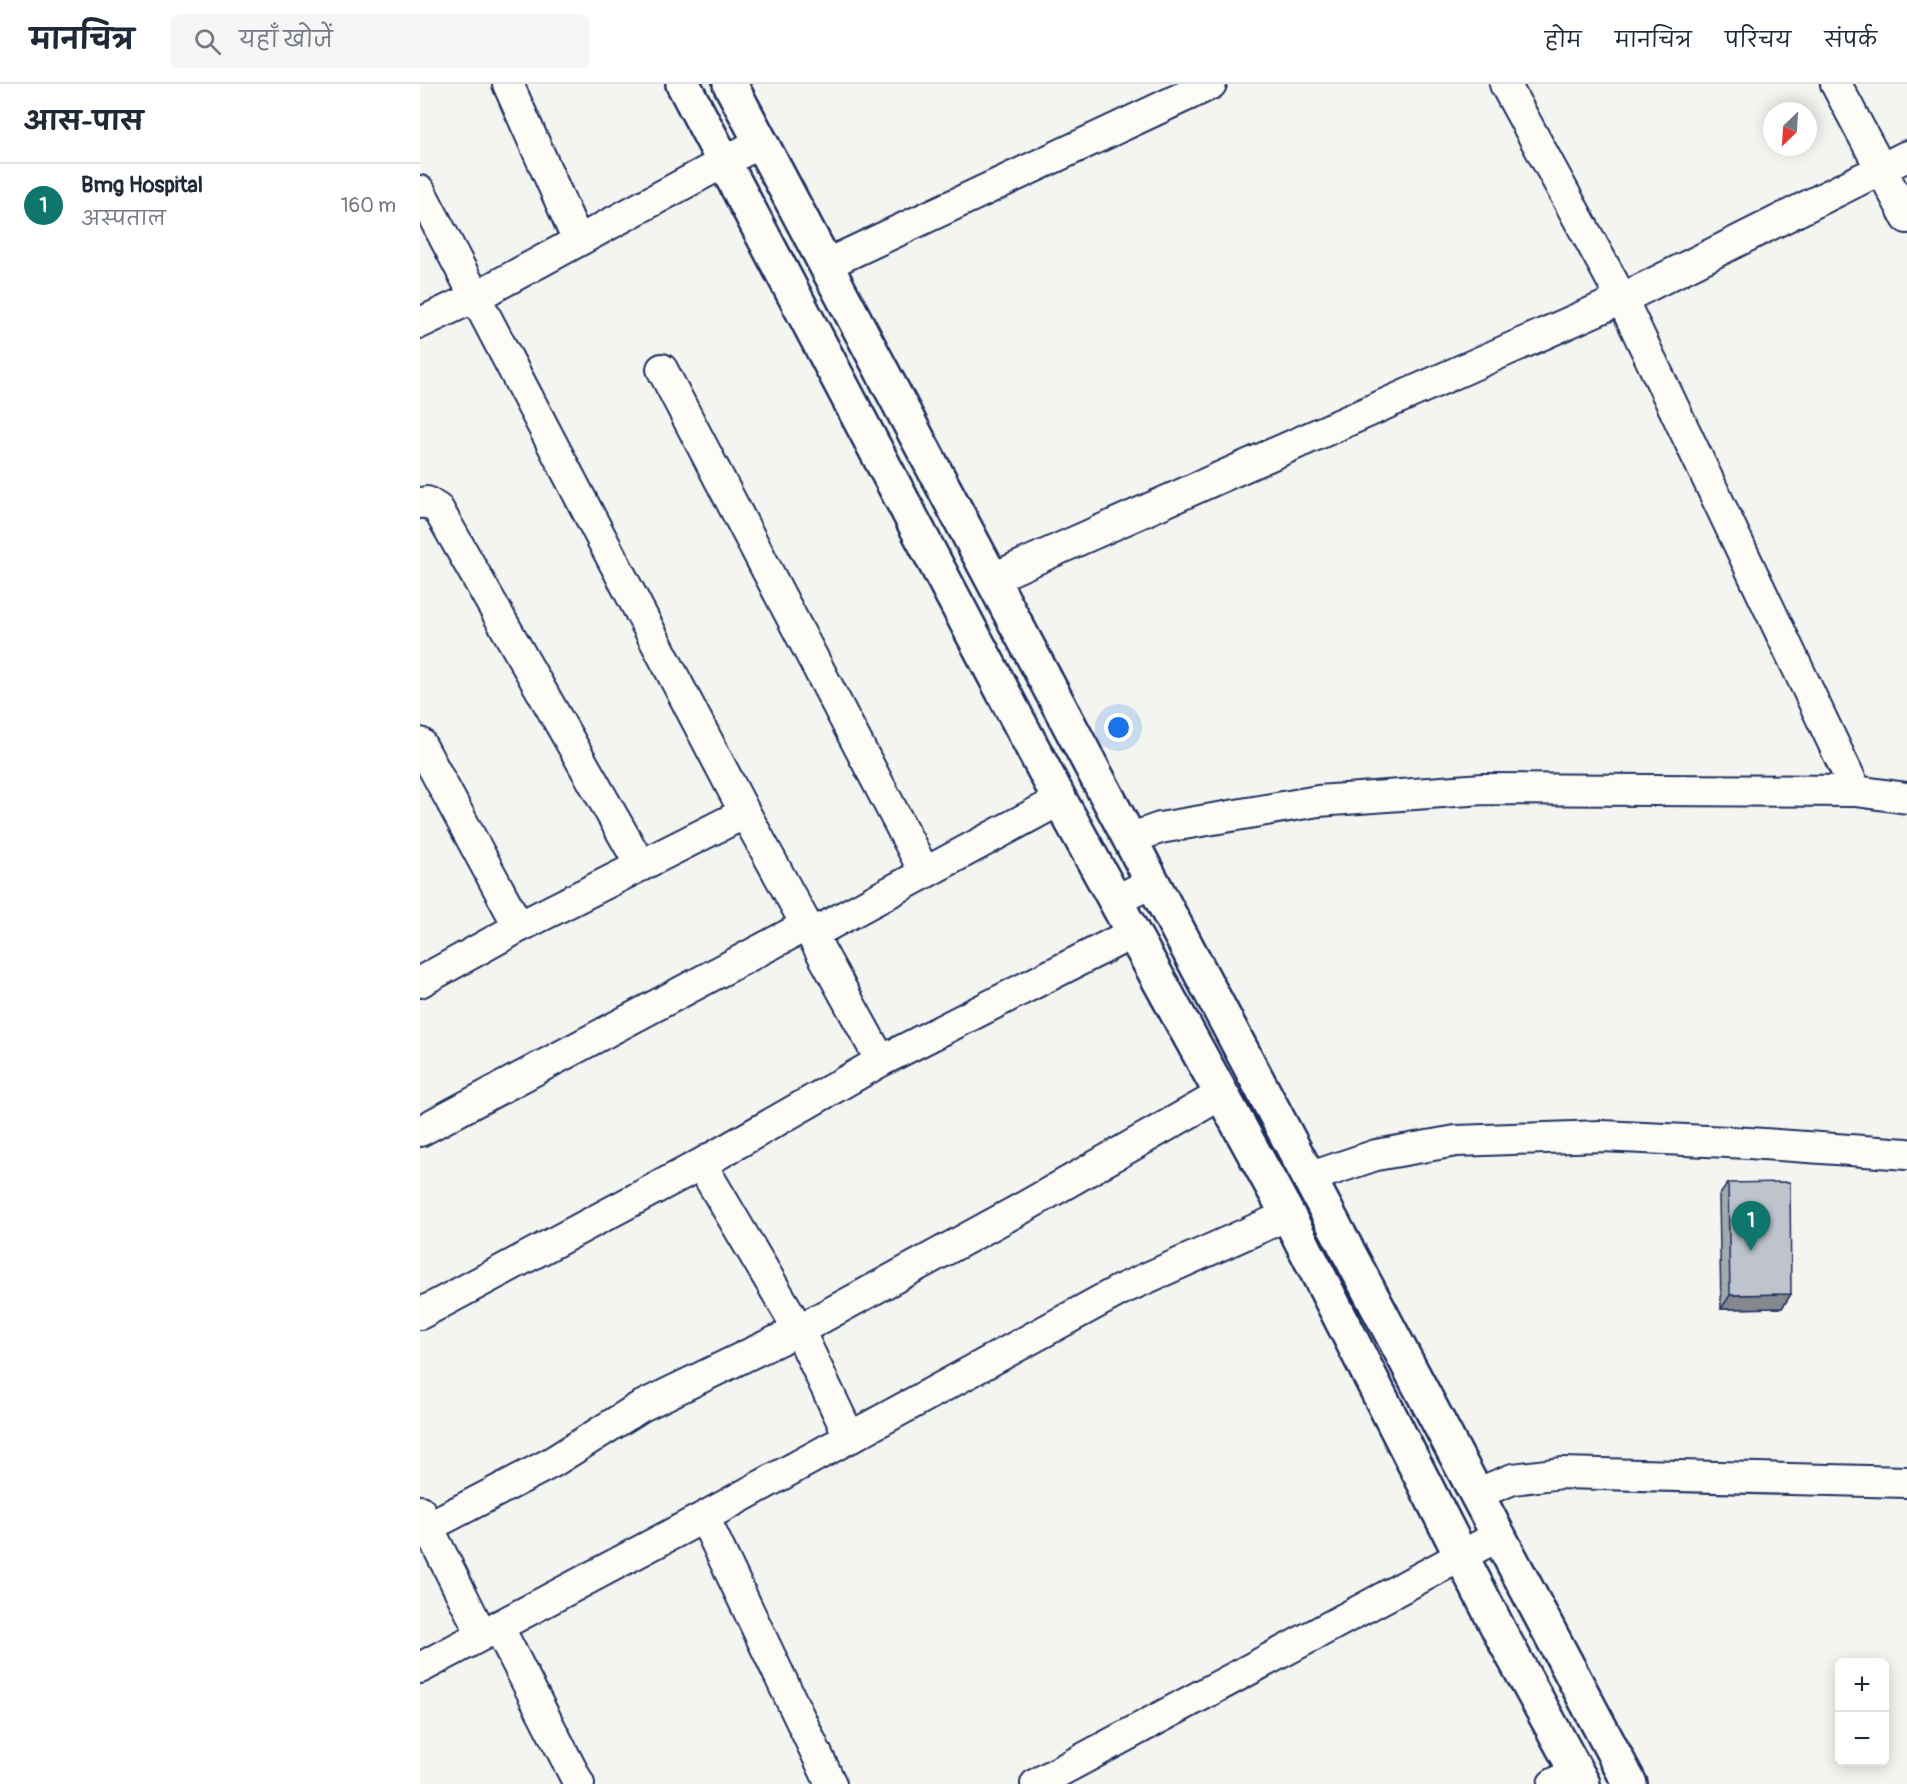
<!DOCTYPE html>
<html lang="hi">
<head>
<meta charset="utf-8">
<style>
  body { margin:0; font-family:Pangolin,"Playpen Sans Deva",sans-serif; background:#f6f6f7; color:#1f2937 }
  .controls { position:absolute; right:18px; bottom:18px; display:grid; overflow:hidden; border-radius:9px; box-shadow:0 3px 15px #0003 }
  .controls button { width:54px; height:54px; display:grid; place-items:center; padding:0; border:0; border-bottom:2px solid #e0e1e3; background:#fff; color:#1f2937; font:30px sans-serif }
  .compass { position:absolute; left:1343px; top:18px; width:54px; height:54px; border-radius:50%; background:#fff; box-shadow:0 3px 15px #0003; rotate:205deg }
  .you { position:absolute; left:699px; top:644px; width:21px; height:21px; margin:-15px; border:4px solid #fff; border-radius:50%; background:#1a73e8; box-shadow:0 0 0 9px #1a73e833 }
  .badge { display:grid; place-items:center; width:39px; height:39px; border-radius:50%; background:#0f766e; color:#fff; font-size:20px; font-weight:700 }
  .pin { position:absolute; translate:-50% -50px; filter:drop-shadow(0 2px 3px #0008) }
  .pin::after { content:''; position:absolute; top:32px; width:21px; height:18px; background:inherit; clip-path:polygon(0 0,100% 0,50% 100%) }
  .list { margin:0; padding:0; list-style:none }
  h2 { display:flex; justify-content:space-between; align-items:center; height:78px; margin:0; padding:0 24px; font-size:26px }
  h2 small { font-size:20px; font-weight:400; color:#747a83 }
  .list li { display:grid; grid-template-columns:39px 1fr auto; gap:18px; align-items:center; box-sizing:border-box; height:84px; padding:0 24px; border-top:2px solid #e0e1e3 }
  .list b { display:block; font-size:22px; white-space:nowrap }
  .list p { margin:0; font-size:20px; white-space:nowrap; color:#747a83 }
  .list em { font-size:20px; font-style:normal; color:#747a83 }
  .icon { flex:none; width:33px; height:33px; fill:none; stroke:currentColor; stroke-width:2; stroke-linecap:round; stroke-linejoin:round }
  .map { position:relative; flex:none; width:1487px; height:1700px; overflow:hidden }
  header { display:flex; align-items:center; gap:36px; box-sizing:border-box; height:84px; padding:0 30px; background:#fff; border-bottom:2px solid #e0e1e3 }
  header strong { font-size:28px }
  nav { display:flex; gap:33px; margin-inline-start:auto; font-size:21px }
  .search { width:420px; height:54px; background:#f6f6f7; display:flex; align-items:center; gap:15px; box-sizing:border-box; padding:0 21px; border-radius:9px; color:#747a83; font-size:22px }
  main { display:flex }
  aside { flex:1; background:#fff }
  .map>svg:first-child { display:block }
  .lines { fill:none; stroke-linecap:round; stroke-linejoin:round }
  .minor-casing { stroke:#1b2f5e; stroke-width:34 }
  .tertiary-casing { stroke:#1b2f5e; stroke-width:38 }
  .minor { stroke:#fdfcf7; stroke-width:30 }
  .tertiary { stroke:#fdfcf7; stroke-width:33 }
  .wall { fill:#a4a8af; stroke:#1b2f5e; stroke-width:1.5 }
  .shaded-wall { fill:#86888f; stroke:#1b2f5e; stroke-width:1.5 }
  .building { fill:#bfc3cc; stroke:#1b2f5e; stroke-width:1.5 }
</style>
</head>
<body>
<header>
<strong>मानचित्र</strong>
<div class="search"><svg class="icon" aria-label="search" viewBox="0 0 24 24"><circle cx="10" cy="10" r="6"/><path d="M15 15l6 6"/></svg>यहाँ खोजें</div>
<nav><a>होम</a><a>मानचित्र</a><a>परिचय</a><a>संपर्क</a></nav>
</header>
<main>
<aside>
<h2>आस-पास<small></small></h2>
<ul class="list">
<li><span class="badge">1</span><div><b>Bmg Hospital</b><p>अस्पताल</p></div><em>160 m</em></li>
</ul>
</aside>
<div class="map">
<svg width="1487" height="1700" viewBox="0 0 1487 1700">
  <rect width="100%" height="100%" fill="#f4f4f1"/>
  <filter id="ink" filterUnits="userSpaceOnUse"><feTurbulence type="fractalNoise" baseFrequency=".0167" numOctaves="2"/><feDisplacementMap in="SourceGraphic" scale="12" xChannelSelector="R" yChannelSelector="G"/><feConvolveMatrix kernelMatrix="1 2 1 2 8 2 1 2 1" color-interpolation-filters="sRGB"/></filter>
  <g filter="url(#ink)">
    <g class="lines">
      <!-- minor casing -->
      <g class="minor-casing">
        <path id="minor" d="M88,0L158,157
          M1085,0L1202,215L1436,707
          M1416,0L1487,134
          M0,107L325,729L461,977
          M405,181L791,0
          M0,239L55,213L341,58
          M242,285L505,789
          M0,419L7,418L18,425L221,782
          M571,495L1202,215L1487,72
          M0,659L99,843
          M709,755L740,744L898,717L1063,705L1436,707L1487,714
          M695,817L733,798
          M392,850L640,716
          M0,898L99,843L325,729
          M0,1047L387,841
          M281,1080L379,1246L430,1354
          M891,1093L956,1071L1036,1057L1182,1052L1329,1059L1487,1070
          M0,1230L281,1080L461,977L713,849
          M1058,1409L1093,1395L1142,1389L1487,1398
          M0,1427L62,1551
          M284,1433L411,1700
          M0,1447L131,1379L220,1323L379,1246L606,1122L802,1010
          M78,1542L159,1700
          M0,1584L284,1433L700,1206L868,1131
          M616,1700L1080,1451
          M1133,1700L1156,1688"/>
      </g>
      <!-- tertiary casing -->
      <g class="tertiary-casing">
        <path id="tertiary" d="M263,0L640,716L868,1131L1081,1550L1163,1700
          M310,0C608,568 913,1132 1210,1700"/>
      </g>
      <!-- minor -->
      <use href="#minor" class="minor"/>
      <!-- tertiary -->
      <use href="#tertiary" class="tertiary"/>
    </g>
    <!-- wall -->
    <path class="wall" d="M1308,1099L1371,1210L1362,1224L1301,1225L1299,1112Z"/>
    <!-- shaded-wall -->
    <path class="shaded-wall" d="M1371,1210L1362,1224L1301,1225L1310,1211Z"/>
    <!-- building -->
    <path class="building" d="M1370,1098L1371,1210L1310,1211L1308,1099Z"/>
  </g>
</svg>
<div class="controls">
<button>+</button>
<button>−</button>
</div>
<svg class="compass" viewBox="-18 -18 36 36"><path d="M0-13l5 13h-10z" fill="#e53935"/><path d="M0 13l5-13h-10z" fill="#747a83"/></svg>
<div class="you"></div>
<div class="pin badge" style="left:1331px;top:1167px">1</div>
</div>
</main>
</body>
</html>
